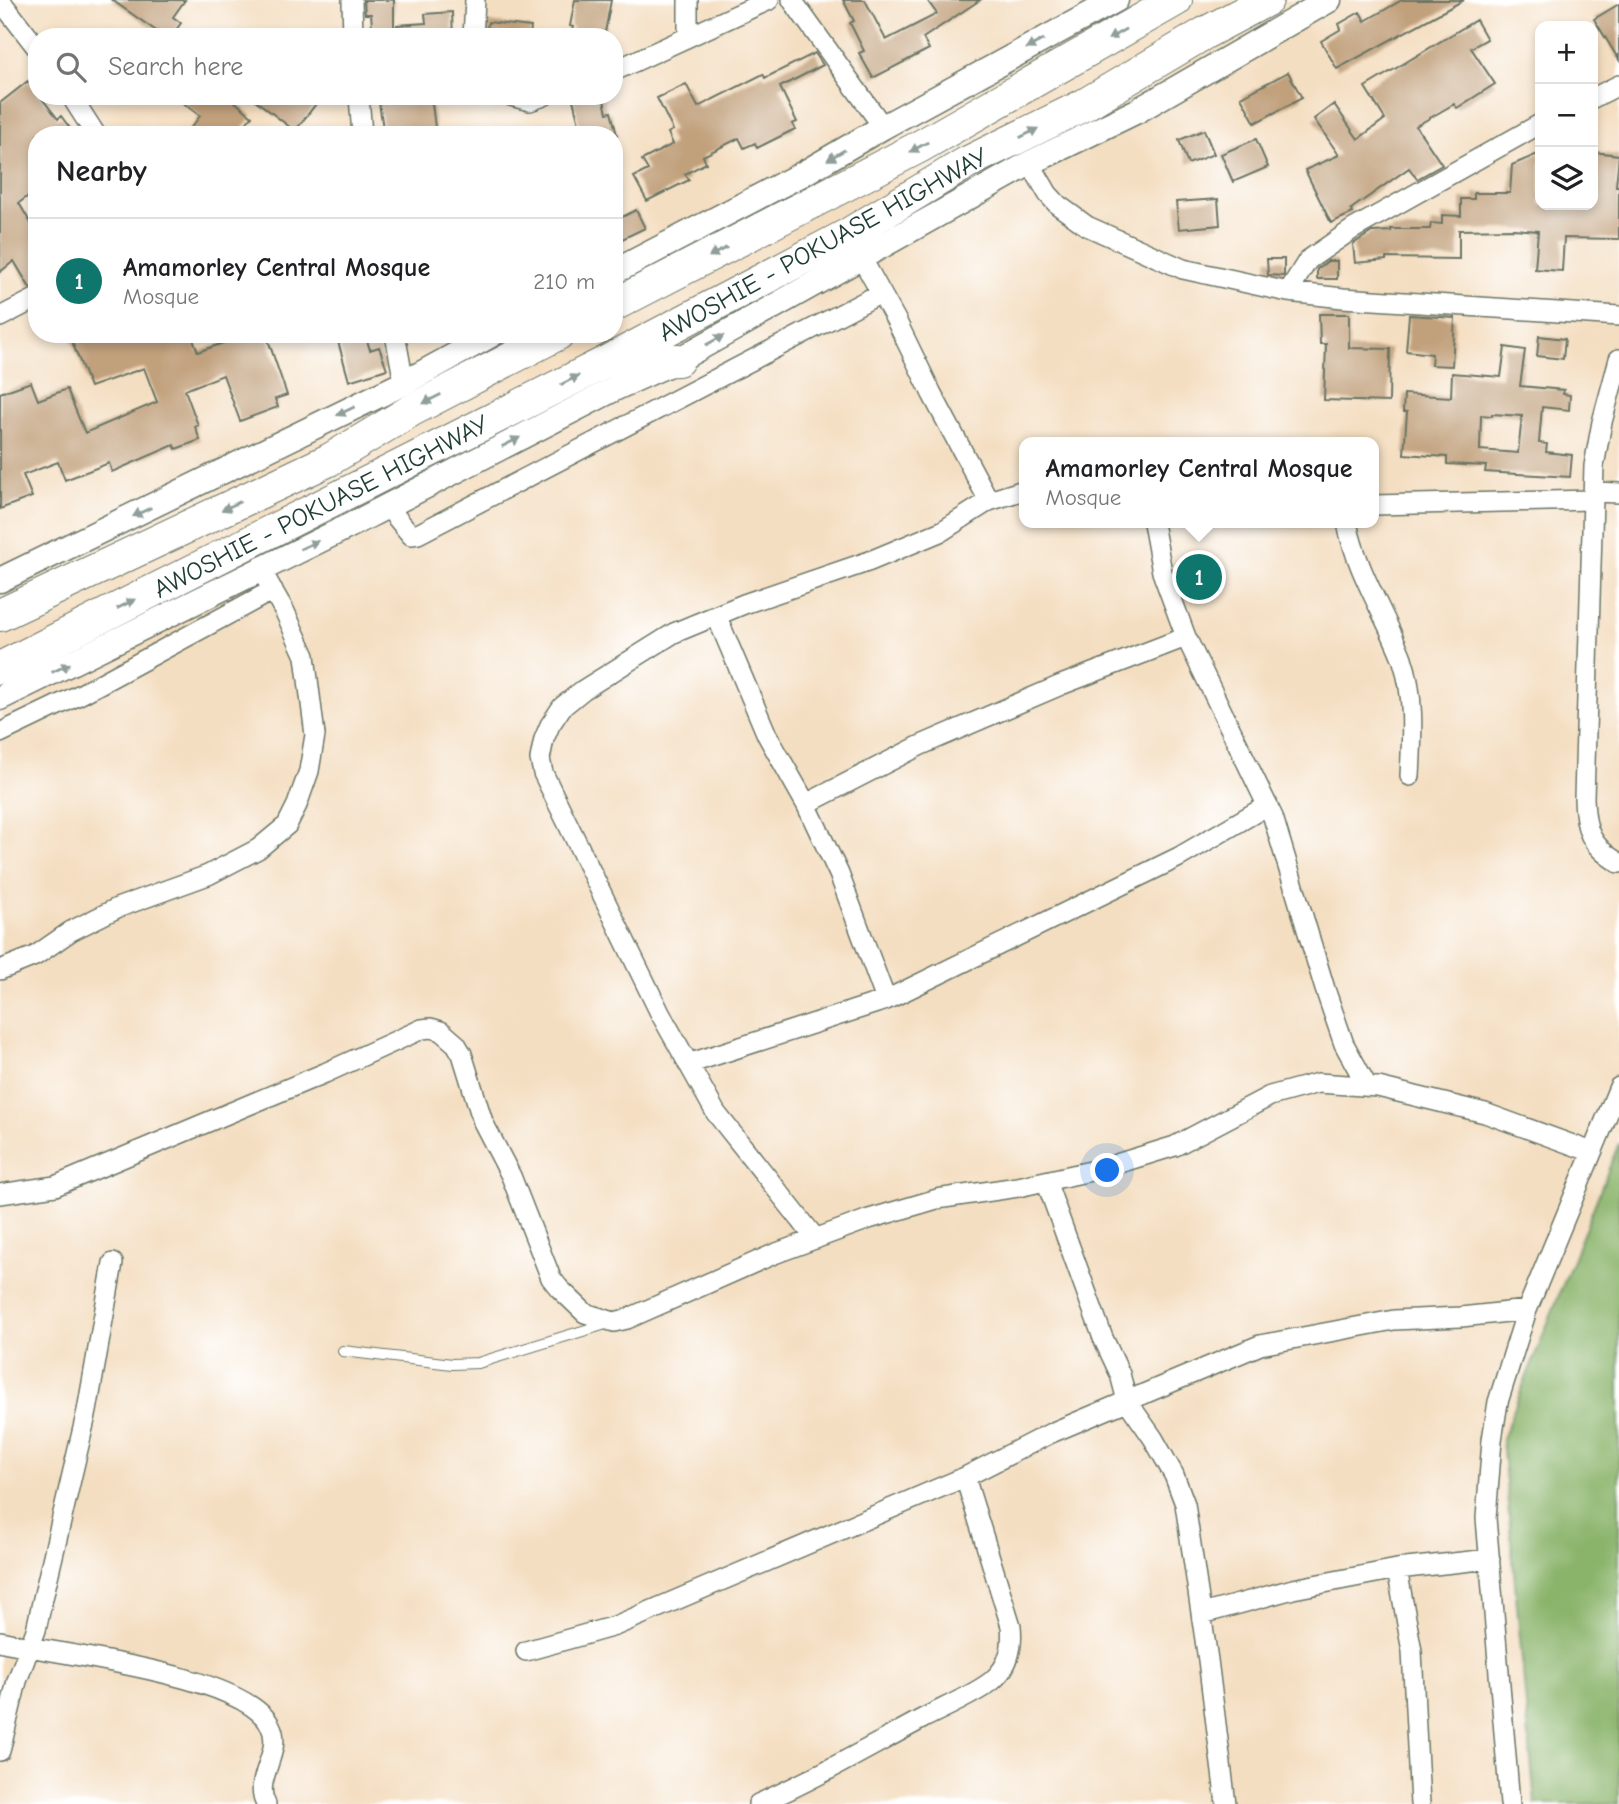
<!DOCTYPE html>
<html lang="en">
<head>
<meta charset="utf-8">
<style>
  body { margin:0; font-family:"Comic Neue",sans-serif; background:#f6f6f6; color:#202124 }
  .controls { position:absolute; right:21px; top:21px; display:grid; overflow:hidden; border-radius:14px; box-shadow:0 4px 10px #0003 }
  .controls button { width:63px; height:63px; display:grid; place-items:center; padding:0; border:0; border-bottom:2px solid #e0e0e0; background:#fff; color:#202124; font:35px sans-serif }
  .you { position:absolute; left:1108px; top:1171px; width:24px; height:24px; margin:-18px; border:5px solid #fff; border-radius:50%; background:#1a73e8; box-shadow:0 0 0 10px #1a73e833 }
  .badge { display:grid; place-items:center; width:46px; height:46px; border-radius:50%; background:#0f766e; color:#fff; font-size:23px; font-weight:700 }
  .pin { position:absolute; translate:-50% -50%; border:4px solid #fff; box-shadow:0 2px 7px #0006 }
  .popup { position:absolute; left:1019px; top:437px; width:360px; height:91px; box-sizing:border-box; display:grid; place-content:center; border-radius:14px; background:#fff; filter:drop-shadow(0 2px 5px #0005); font-size:23px; white-space:nowrap; color:#757577 }
  .popup b { font-size:26px; color:#202124 }
  .popup::after { content:''; position:absolute; left:50%; top:100%; margin-left:-14px; border:14px solid transparent; border-top-color:#fff }
  .list { margin:0; padding:0; list-style:none }
  h2 { display:flex; justify-content:space-between; align-items:center; height:91px; margin:0; padding:0 28px; font-size:30px }
  h2 small { font-size:23px; font-weight:400; color:#757577 }
  .list li { display:grid; grid-template-columns:46px 1fr auto; gap:21px; align-items:center; box-sizing:border-box; height:126px; padding:0 28px; border-top:2px solid #e0e0e0 }
  .list b { display:block; font-size:26px; white-space:nowrap }
  .list p { margin:0; font-size:23px; white-space:nowrap; color:#757577 }
  .list em { font-size:23px; font-style:normal; color:#757577 }
  .icon { flex:none; width:38px; height:38px; fill:none; stroke:currentColor; stroke-width:2; stroke-linecap:round; stroke-linejoin:round }
  .map { position:relative; flex:none; width:1619px; height:1804px; overflow:hidden }
  .search { position:absolute; background:#fff; box-shadow:0 4px 10px #0003; left:28px; top:28px; width:595px; height:77px; display:flex; align-items:center; gap:18px; box-sizing:border-box; padding:0 24px; border-radius:28px; color:#757577; font-size:26px }
  .panel { position:absolute; background:#fff; box-shadow:0 4px 10px #0003; left:28px; top:126px; width:595px; height:217px; border-radius:28px }
  .map>svg:first-child { display:block }
  .forest { fill:#8ab46b; stroke:#547850; stroke-width:2 }
  .building { fill:#c1a07b; fill-rule:evenodd }
  .lines { fill:none; stroke-linecap:round; stroke-linejoin:round }
  .service-casing { stroke:#6a7565; stroke-width:12 }
  .minor-casing { stroke:#6a7565; stroke-width:22 }
  .tertiary-casing { stroke:#6a7565; stroke-width:27 }
  .primary-casing { stroke:#6a7565; stroke-width:34 }
  .service { stroke:#fff; stroke-width:10 }
  .minor { stroke:#fff; stroke-width:19 }
  .tertiary { stroke:#fff; stroke-width:24 }
  .primary { stroke:#fff; stroke-width:32 }
  .oneway { fill:#8f9e9a }
  .labels { text-anchor:middle; stroke-width:5; stroke-linejoin:round; paint-order:stroke }
  .street-label { font-size:26px; fill:#1f3d34; stroke:#fff }
</style>
</head>
<body>
<div class="map">
<svg width="1619" height="1804" viewBox="0 0 1619 1804">
  <rect width="100%" height="100%" fill="#fff"/>
  <filter id="ink" filterUnits="userSpaceOnUse"><feTurbulence type="fractalNoise" baseFrequency=".0143" numOctaves="2"/><feDisplacementMap in="SourceGraphic" scale="14" xChannelSelector="R" yChannelSelector="G"/><feConvolveMatrix kernelMatrix="1 2 1 2 8 2 1 2 1" color-interpolation-filters="sRGB"/></filter>
  <filter id="wash" filterUnits="userSpaceOnUse"><feTurbulence type="fractalNoise" baseFrequency=".00686" numOctaves="4" result="noise"/><feDisplacementMap in="SourceGraphic" scale="28" xChannelSelector="R" yChannelSelector="G"/><feGaussianBlur stdDeviation="1.57" result="paint"/><feColorMatrix in="noise" values="0 0 0 0 0 0 0 0 0 0 0 0 0 0 0 0 0 1.4 0 .05"/><feComposite in="paint" operator="in"/></filter>
  <g filter="url(#wash)">
    <rect width="100%" height="100%" fill="#f4dec1"/>
    <!-- forest -->
    <path class="forest" d="M1619,1143V1804H1535L1502,1439Z"/>
    <g id="blocks">
      <!-- building -->
      <path class="building" d="M112,0H185L173,17L181,23L171,37H165Z
        M364,0H394V37H373L371,14H365Z
        M575,0H611L605,33L602,32V37H571L573,27L570,26Z
        M843,0H865L886,40L937,14L927,0H980L923,38L929,49L873,78L859,53L864,51L850,23L854,21Z
        M1402,0H1464L1337,69L1321,41L1341,29L1339,24L1360,12L1365,21Z
        M1619,4V60L1594,19Z
        M452,12L453,37H397V25L426,23L425,14Z
        M1476,20L1487,39L1471,48L1495,84L1457,108L1454,104L1416,126L1442,165L1417,179L1409,168L1351,209L1353,213L1331,223L1305,170L1339,155L1314,119L1334,104L1358,139L1385,119L1365,87Z
        M488,22L531,27L530,37H486Z
        M815,53L823,65L780,87L797,122L792,124L795,129L757,148L755,143L744,148L739,138L703,156L706,163L685,174L689,180L647,201L634,177L648,170L642,160L673,144L668,133L673,130L657,98L686,84L698,107L763,74L765,78Z
        M1288,72L1302,98L1255,123L1241,97Z
        M28,81L37,92V96H40L58,119L61,116L75,135H37V189L19,203L37,234V286L30,288L14,261L0,272V103Z
        M174,96H228L252,116L237,135H185L200,116Z
        M250,96H322L295,131Z
        M378,96H431L436,135H384Z
        M572,96H603L607,113L611,112L617,135H582Z
        M1204,130L1214,154L1188,164L1179,140Z
        M1256,139L1268,167L1233,182L1221,154Z
        M1593,152L1619,155L1616,186H1619V239L1564,238L1562,271L1535,269L1538,231L1514,229L1459,230V259L1386,258V260L1355,263L1353,244L1372,232L1391,231V229H1430L1431,223L1442,224V215L1461,216V199H1474V193H1510L1512,165L1540,153V205H1593Z
        M1218,199L1220,225L1179,229L1176,202Z
        M636,210L645,228L614,243V221Z
        M1267,259H1284V276L1268,275Z
        M1328,261H1337V279H1317V269Z
        M1319,314H1349V348L1390,349L1389,402L1324,400L1326,344H1320Z
        M1409,315L1455,318L1452,366L1431,365L1432,354L1406,351Z
        M69,334H191L198,352L248,334H266L287,395L275,399L278,407L240,421L223,375L185,390L198,425L195,427L200,440L176,449L174,445L112,472L109,463L65,480L58,462L23,475L32,497L0,509V393L31,382L38,400L67,389L85,433L157,402L144,368L90,387Z
        M336,334H365L370,350L379,347L387,369L349,381Z
        M1539,336L1565,339L1563,359L1537,356Z
        M1505,347L1525,350L1520,386L1564,390L1563,394L1570,395L1569,410L1542,407L1539,443L1547,444L1546,452L1572,455L1570,477L1485,472L1486,466L1447,464V457L1404,454L1407,412H1403L1404,394L1451,397L1452,373L1501,377ZM1492,414L1522,416L1518,453L1480,450L1481,415L1492,416Z"/>
    </g>
  </g>
  <g filter="url(#ink)">
    <use href="#blocks" fill-opacity="0" stroke="#6a7565" stroke-width="2"/>
    <g class="lines">
      <!-- service casing -->
      <g class="service-casing">
        <path id="service" d="M343,1351L452,1364L478,1363L609,1323"/>
      </g>
      <!-- minor casing -->
      <g class="minor-casing">
        <path id="minor" d="M0,0L37,48
          M352,0L353,37
          M688,0V37
          M792,0L883,127
          M473,37L475,0
          M614,71L769,0
          M71,96L96,135
          M359,96L362,135
          M511,96L530,101L544,96
          M1593,98L1619,85
          M1030,163L1048,194L1058,205L1087,226L1183,269L1288,292L1343,298L1619,316
          M862,259L896,320L932,394L989,501
          M1288,292L1308,260L1353,229L1540,124
          M0,317L37,298
          M395,334L404,383
          M1619,359L1602,422L1594,466L1584,798C1585,830 1590,846 1619,863
          M1593,492L1619,493
          M1374,505L1592,500
          M387,506L411,535L418,534L881,293
          M1153,523L1162,572L1186,637L1273,817L1325,989L1344,1044L1367,1086
          M1347,523C1357,572 1384,612 1402,658C1415,696 1412,737 1410,776
          M717,617L767,735L806,804L839,874L886,1000
          M0,733L81,694L273,590
          M806,804L919,746L1061,685L1186,637
          M0,970L35,956L71,931L117,908L208,875L258,849L287,825L297,805L309,771L315,735L305,656L285,612L260,568
          M688,1064L886,1000L1179,857L1268,805
          M1046,1181L1103,1338L1120,1374L1127,1401L1153,1438L1174,1475L1185,1504L1208,1660L1226,1804
          M0,1194L55,1186L325,1073L422,1029L431,1028L441,1031L456,1044L462,1054L483,1122L511,1176L551,1278L559,1288L585,1313L614,1322L627,1319L774,1254L869,1219L937,1199L1018,1187L1100,1169L1175,1146L1270,1096L1318,1083L1378,1087L1485,1113L1592,1152
          M816,1239L716,1113L660,1013L543,773L540,759L544,739L550,725L562,707L583,690L674,633L744,604L870,561L942,531L989,501L1024,490
          M1397,1569L1412,1651L1420,1804
          M1202,1614L1293,1589L1397,1569L1490,1559
          M0,1641C56,1655 246,1673 271,1727C283,1752 252,1780 266,1804
          M526,1651L615,1626L965,1477L1051,1433L1260,1345L1394,1320L1461,1317L1527,1310
          M0,1751L17,1681L36,1630L41,1607L87,1411L113,1263
          M758,1804C815,1779 868,1748 922,1719C941,1709 978,1693 993,1680C1010,1665 1013,1646 1011,1626L965,1477
          M1510,1804L1486,1518L1492,1440L1498,1402L1527,1310L1619,1087"/>
      </g>
      <!-- tertiary casing -->
      <g class="tertiary-casing">
        <path id="tertiary" d="M614,272L804,173L883,127L1116,0
          M0,580L404,383L493,334
          M0,698L347,527L616,388L678,360L1030,163L1137,111L1329,0"/>
      </g>
      <!-- primary casing -->
      <g class="primary-casing">
        <path id="primary" d="M614,305L919,147L1176,0
          M614,363L678,360
          M0,615L329,460L412,410L558,334
          M0,668L602,364L847,235L966,163L1084,105L1205,33L1267,0"/>
      </g>
      <!-- service -->
      <use href="#service" class="service"/>
      <!-- minor -->
      <use href="#minor" class="minor"/>
      <!-- tertiary -->
      <use href="#tertiary" class="tertiary"/>
      <!-- primary -->
      <use href="#primary" class="primary"/>
    </g>
    <!-- one-way arrows -->
    <defs><path id="oneway-solid" d="M-6-.8H1V-3.2L6.5 0L1 3.2V.8H-6Z" transform="scale(1.75)"/></defs>
    <g class="oneway">
      <use href="#oneway-solid" transform="translate(1117 34) rotate(150)"/>
      <use href="#oneway-solid" transform="translate(1035 44) rotate(151)"/>
      <use href="#oneway-solid" transform="translate(1029 133) rotate(-27)"/>
      <use href="#oneway-solid" transform="translate(919 147) rotate(151)"/>
      <use href="#oneway-solid" transform="translate(836 155) rotate(150)"/>
      <use href="#oneway-solid" transform="translate(718 252) rotate(153)"/>
      <use href="#oneway-solid" transform="translate(715 340) rotate(-29)"/>
      <use href="#oneway-solid" transform="translate(570 380) rotate(-27)"/>
      <use href="#oneway-solid" transform="translate(432 399) rotate(153)"/>
      <use href="#oneway-solid" transform="translate(346 411) rotate(154)"/>
      <use href="#oneway-solid" transform="translate(511 442) rotate(-27)"/>
      <use href="#oneway-solid" transform="translate(231 506) rotate(155)"/>
      <use href="#oneway-solid" transform="translate(142 512) rotate(154)"/>
      <use href="#oneway-solid" transform="translate(309 545) rotate(-25)"/>
      <use href="#oneway-solid" transform="translate(126 604) rotate(-27)"/>
      <use href="#oneway-solid" transform="translate(61 668) rotate(-26)"/>
    </g>
  </g>
  <g class="labels">
    <!-- street labels -->
    <g class="street-label">
      <text transform="translate(823 244) rotate(-29)" y="9">AWOSHIE - POKUASE HIGHWAY</text>
      <text transform="translate(321 506) rotate(-27)" y="9">AWOSHIE - POKUASE HIGHWAY</text>
    </g>
  </g>
</svg>
<div class="controls">
<button>+</button>
<button>−</button>
<button><svg class="icon" aria-label="layers" viewBox="0 0 24 24"><path d="M12 4l9 5-9 5-9-5zM3 14l9 5 9-5"/></svg></button>
</div>
<div class="you"></div>
<div class="pin badge" style="left:1199px;top:577px">1</div>
<div class="popup"><b>Amamorley Central Mosque</b>Mosque</div>
<div class="search"><svg class="icon" aria-label="search" viewBox="0 0 24 24"><circle cx="10" cy="10" r="6"/><path d="M15 15l6 6"/></svg>Search here</div>
<section class="panel">
<h2>Nearby<small></small></h2>
<ul class="list">
<li><span class="badge">1</span><div><b>Amamorley Central Mosque</b><p>Mosque</p></div><em>210 m</em></li>
</ul>
</section>
</div>
</body>
</html>
